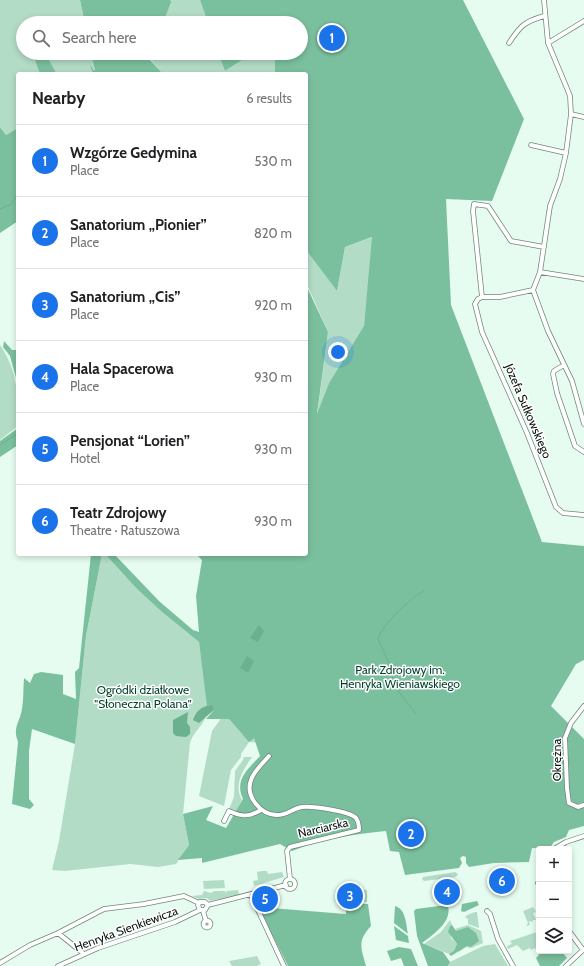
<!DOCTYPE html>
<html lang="en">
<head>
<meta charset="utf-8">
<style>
  body { margin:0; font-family:Cabin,sans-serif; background:#f6f6f6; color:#202124 }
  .controls { position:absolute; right:12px; bottom:12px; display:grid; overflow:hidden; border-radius:4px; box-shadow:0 2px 6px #0003 }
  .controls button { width:36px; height:36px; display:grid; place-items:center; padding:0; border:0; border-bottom:1px solid #e0e0e0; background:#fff; color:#202124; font:20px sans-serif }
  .you { position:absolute; left:338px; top:352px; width:14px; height:14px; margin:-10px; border:3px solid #fff; border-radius:50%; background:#1a73e8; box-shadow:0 0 0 6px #1a73e833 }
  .badge { display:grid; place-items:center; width:26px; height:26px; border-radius:50%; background:#1a73e8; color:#fff; font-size:13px; font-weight:700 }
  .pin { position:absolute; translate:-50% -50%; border:2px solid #fff; box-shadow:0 1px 4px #0006 }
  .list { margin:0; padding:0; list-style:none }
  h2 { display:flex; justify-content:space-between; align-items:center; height:52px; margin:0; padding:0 16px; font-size:17px }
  h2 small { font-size:13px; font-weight:400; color:#757577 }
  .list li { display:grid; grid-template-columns:26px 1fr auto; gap:12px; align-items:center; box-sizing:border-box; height:72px; padding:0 16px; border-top:1px solid #e0e0e0 }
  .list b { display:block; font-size:15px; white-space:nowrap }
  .list p { margin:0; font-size:13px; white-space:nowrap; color:#757577 }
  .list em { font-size:13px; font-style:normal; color:#757577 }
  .icon { flex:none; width:22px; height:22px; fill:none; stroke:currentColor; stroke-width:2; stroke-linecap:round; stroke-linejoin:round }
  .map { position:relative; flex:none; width:584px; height:966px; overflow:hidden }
  .search { position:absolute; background:#fff; box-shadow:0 2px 6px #0003; left:16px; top:16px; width:292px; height:44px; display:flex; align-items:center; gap:10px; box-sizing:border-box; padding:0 14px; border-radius:22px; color:#757577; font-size:15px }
  .panel { position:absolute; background:#fff; box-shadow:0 2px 6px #0003; left:16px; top:72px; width:292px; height:484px; border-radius:4px }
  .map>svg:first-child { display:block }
  .green { fill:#b3dcc6 }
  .forest { fill:#7bc09e }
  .water { fill:#6cb18f }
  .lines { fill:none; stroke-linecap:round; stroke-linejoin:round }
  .stream { stroke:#6cb18f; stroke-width:1 }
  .minor-casing { stroke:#72877c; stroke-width:5.5 }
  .minor { stroke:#fff; stroke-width:4 }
  .labels { text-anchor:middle; stroke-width:3; stroke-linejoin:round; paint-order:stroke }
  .street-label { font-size:12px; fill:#0c1410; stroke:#fff }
  .park-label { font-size:12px; fill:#043f2a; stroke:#fff }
</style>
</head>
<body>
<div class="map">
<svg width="584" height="966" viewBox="0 0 584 966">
  <rect width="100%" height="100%" fill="#e6fcf0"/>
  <!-- green -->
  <path class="green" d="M0,0H80L85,23H23V53H34L40,74H18V128L6,135L0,127Z
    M170,0H200L208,23H163Z
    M45,53H91L95,70L87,74H57Z
    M153,53H218L225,71L253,53H275V74H163L150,59Z
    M373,237L364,327L329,383L317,416L328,332L306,282V250L337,291L345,247Z
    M0,345C18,371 18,395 18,426L0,440Z
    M102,554H105L137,589L162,612L199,642L208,708C205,727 195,728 190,743L183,814L189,845L176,864L158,867L130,864L65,871L52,870L59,841L75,744L86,636Z
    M222,717L229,719L243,735L253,724L265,743L249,742L241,754V757L231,770L224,806L199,796L212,731Z
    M244,757H252C243,770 233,785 242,800L236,813L229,809L234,797L235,771L243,760Z
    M262,871H267L268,874L282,872L284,877L254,886L253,881L258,880L257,872Z
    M455,872L458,874L456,877L424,881L422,879L423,877Z
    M224,880L225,888L204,889L203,881Z
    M352,889L367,890V902H357V892L352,891Z
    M238,890L239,895L210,901L207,898L199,899L192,896L202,895L204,891L211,893L214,891H225L226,893L227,891Z
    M533,907L536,912L533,913L536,920H533L532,922L529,921L530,925L526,926L528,923L523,911Z
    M475,912H477L479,928L468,924V919L465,917L467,915Z
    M450,920L452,925L450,926L451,938L457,944L454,952L449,954L424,944L441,932Z
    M468,925L481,931L483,943L471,948L466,947L459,952L455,929Z
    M537,932L539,934V951H543L539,956L535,948L531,950L530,948L523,951L517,945L508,949L507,946L512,944L510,941Z
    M495,944L508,966H448L450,962L483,946Z
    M257,956L261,964L257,966H232L229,961Z"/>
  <!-- forest -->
  <path class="forest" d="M80,0H170L171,2L163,23H85Z
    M200,0H463L524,119L492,201L446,199L451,305L542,542L584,546V660L576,664L551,706L584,739V826L569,830L566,837L554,842L549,849L532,848L529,862L494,863L469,867L466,863V857L463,856L460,858L462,863L459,868L405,875L399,852L390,851L386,831C354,834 322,839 292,851L280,844L202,863V858L178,860L189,845L183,814L213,806L206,820L226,828L243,799C234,780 248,769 260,756L254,738L249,742L229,719H206L214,710L210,705L207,706L199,642L162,612L137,589L105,554H114L160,602L193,630L199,632L196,596L202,560L196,554H306V285L328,332L317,414L329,383L364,326L372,237L345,247L337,291L306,250V74H275V53H301V23H208Z
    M45,53L57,74H40L33,54Z
    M91,53H153L150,60L163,74H87L95,70Z
    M218,53H253L225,71Z
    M0,127L6,135L18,128V221L0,233Z
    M4,341L12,350H18V385L10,356L3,347Z
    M18,428V445L0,457V441Z
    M91,554H102L86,636L75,744L32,729L29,751V799L34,805L30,809L12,804L18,742C14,731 16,727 20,717C24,706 23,690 24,678L30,683L34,674L41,672L63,675V694L76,699L75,672L79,668Z
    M477,901L479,905L464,912L461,911L462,904Z
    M346,903L368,904L371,926C357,941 361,948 366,966H288L258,907L346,914Z
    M395,906C406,909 406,924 408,934L394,923Z
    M439,906H448C452,922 434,934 422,943L443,952L450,962L448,966H428L417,936L414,911L416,909Z
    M452,925L456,931L468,927L476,933L479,941L471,947L467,946L451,956L449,954L454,951L457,944L448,932L450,926Z
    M394,926L408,936L409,943L396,940Z
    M399,947L411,949L418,966H404L401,958L391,961L387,951Z
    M543,951H561L567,958L559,966H540L536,958Z"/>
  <!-- water -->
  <path class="water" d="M259,625L264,631L258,642L250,638Z
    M247,656L254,661L248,673L240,668Z
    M210,705L213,706L214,710L199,723L193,720C196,711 201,707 210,705Z
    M188,712L187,723L190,727V734L186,737L176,736L173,733V720Z"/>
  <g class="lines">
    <!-- stream -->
    <path class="stream" d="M91,67L95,74
      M0,209L10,205L18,194
      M0,445L18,433
      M416,714L397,689L393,680L390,665L378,639C383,623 410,600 424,590"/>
    <!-- minor casing -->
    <g class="minor-casing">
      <path id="minor" d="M544,0L548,43L566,86L570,96L571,114L566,153L560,179L550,206L540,272L533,290L548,331L572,381L584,424
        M509,43C521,25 524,22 544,16
        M548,43L584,21
        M571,114L584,117
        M531,145L566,153
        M544,247L511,241L488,206L474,204L473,211L482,297L478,299L475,304L482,332L527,433L556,507L563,513L584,515
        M540,272L584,279
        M482,297H500L533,290
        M564,365L554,371L553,374L557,393L575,446L584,452
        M584,706L571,723L565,738L567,788L569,803L578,807L584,805
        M269,756C263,763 254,771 251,780C245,796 260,814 276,815C286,816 293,808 302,807C313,806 349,811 356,818C359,822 359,826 359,830L290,847L287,851L290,879
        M224,821L229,811C242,817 249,817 261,810
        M554,849L566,842L584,836
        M285 884a5 5 0 1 1 10 0a5 5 0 1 1-10 0Z
        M538,883L539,884
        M251,895L284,966
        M208,905L286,885
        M200,910L198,905L200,902H205L208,905
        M200,910H205L208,905
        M203,911L206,921
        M487,911L490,914L498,939L513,966
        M203.5 924a3.5 3.5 0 1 1 7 0a3.5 3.5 0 1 1-7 0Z
        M569,931L583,950
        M58,933L84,954
        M0,963L30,945L58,933L104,909L144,904L184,896L199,903
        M58,966L98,948L175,922L200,910
        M566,966L584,949"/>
    </g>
    <!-- minor -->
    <use href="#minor" class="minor"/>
  </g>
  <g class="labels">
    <!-- street labels -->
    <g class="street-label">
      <text transform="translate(528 411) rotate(67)" y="4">Józefa Sułkowskiego</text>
      <text transform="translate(557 760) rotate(-90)" y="4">Okrężna</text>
      <text transform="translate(323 828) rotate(-13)" y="4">Narciarska</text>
      <text transform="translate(126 929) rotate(-20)" y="4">Henryka Sienkiewicza</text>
    </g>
    <!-- park labels -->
    <g class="park-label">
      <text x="400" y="674">Park Zdrojowy im.<tspan x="400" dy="14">Henryka Wieniawskiego</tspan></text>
      <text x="143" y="694">Ogródki działkowe<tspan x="143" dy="14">"Słoneczna Polana"</tspan></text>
    </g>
  </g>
</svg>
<div class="controls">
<button>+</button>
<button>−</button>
<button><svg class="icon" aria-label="layers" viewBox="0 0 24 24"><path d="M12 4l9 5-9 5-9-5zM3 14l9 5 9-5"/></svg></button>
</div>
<div class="you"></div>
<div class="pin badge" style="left:332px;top:38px">1</div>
<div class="pin badge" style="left:411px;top:834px">2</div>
<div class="pin badge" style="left:350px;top:896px">3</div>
<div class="pin badge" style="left:447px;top:892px">4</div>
<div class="pin badge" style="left:265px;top:899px">5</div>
<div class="pin badge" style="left:502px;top:881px">6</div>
<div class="search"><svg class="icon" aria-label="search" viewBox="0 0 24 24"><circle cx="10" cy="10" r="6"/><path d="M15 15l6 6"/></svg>Search here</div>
<section class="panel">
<h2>Nearby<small>6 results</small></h2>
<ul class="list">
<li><span class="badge">1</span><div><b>Wzgórze Gedymina</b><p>Place</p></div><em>530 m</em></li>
<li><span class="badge">2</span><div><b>Sanatorium „Pionier”</b><p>Place</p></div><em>820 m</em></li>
<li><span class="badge">3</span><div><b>Sanatorium „Cis”</b><p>Place</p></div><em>920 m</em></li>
<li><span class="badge">4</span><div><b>Hala Spacerowa</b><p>Place</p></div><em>930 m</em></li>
<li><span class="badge">5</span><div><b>Pensjonat “Lorien”</b><p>Hotel</p></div><em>930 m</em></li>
<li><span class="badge">6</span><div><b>Teatr Zdrojowy</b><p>Theatre · Ratuszowa</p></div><em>930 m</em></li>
</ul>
</section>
</div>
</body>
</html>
